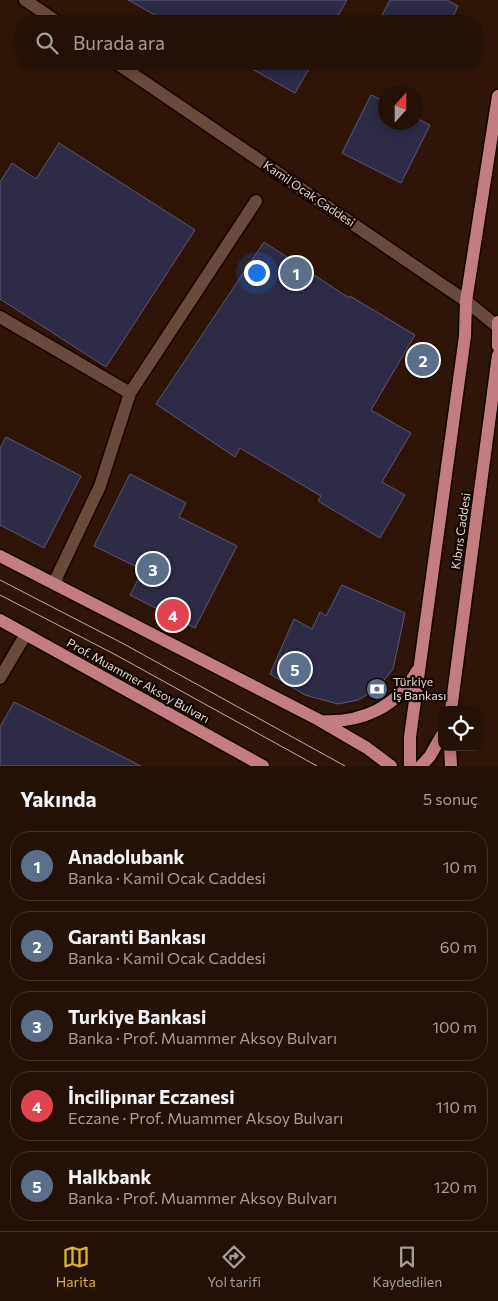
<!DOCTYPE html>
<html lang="tr">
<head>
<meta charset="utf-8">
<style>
  body { margin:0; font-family:Commissioner,sans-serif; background:#2b1910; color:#f1f3f6 }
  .controls { position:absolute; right:15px; bottom:15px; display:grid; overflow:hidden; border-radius:10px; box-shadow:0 2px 12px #0003 }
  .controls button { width:45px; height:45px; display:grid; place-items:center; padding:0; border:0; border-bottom:1px solid #403028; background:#231006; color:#f1f3f6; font:25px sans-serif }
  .compass { position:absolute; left:378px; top:85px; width:45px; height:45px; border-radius:50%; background:#231006; box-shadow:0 2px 12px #0003; rotate:21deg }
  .you { position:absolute; left:256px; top:272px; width:18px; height:18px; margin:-12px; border:4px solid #fff; border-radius:50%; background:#1a73e8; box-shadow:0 0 0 8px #1a73e833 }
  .badge { display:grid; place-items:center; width:32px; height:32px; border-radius:50%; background:#dcb233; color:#fff; font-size:16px; font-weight:700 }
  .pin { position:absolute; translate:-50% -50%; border:2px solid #fff; box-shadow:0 1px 5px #0006 }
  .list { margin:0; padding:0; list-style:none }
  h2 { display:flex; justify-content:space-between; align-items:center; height:65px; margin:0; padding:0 20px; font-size:21px }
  h2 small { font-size:16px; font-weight:400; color:#a39d9b }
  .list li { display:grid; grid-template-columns:32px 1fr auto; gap:15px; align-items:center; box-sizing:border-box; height:70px; margin:0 10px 10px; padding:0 10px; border:1px solid #403028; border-radius:20px }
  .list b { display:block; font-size:19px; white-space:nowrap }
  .list p { margin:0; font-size:16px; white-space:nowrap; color:#a39d9b }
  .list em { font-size:16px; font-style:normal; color:#a39d9b }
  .icon { flex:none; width:28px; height:28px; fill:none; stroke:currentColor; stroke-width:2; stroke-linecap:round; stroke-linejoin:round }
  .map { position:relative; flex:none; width:498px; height:766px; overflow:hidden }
  .search { position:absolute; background:#231006; box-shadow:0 2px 12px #0003; left:15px; right:15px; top:15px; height:55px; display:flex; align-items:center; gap:12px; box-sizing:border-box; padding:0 18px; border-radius:20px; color:#a39d9b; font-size:19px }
  .sheet { height:465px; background:#231006 }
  nav { display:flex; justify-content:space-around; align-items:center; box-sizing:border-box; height:70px; border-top:1px solid #403028; background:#231006; font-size:14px; color:#a39d9b }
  nav a { display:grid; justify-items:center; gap:2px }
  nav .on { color:#dcb233 }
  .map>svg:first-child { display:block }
  .building { fill:#2d2b46; stroke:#5a5976 }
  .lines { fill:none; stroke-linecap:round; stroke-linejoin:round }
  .minor-casing { stroke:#150200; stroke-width:15 }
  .major-casing { stroke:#150200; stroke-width:15 }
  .minor { stroke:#694b3c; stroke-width:12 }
  .major { stroke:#c37c7f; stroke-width:12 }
  .tram { stroke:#c0aca2; stroke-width:1 }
  .labels { text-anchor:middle; stroke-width:4.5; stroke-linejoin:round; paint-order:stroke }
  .street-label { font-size:12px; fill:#ebd9d0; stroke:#0f0502 }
  .poi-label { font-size:12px; fill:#ebd9d0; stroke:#0f0502; text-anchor:start }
</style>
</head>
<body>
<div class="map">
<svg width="498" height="766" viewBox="0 0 498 766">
  <rect width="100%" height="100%" fill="#2f1508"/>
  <!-- building -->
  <path class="building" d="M128,0H347L335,21H166Z
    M390,0H447L458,6L451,21H379Z
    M243,64H312L295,93Z
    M371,95L386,102V122H416V118L430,125L401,183L342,153Z
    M59,143L195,230L106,367L0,299V182L12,163L36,179Z
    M264,242L349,298L350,296L415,335L371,410L411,433L382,482L405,495L380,538L318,501L321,496L240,448L235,457L156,404Z
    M6,437L81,476L44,548L0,525V448Z
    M130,474L186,503L179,517L237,546L195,628L130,595L143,570L94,546Z
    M342,585L405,613L393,669L377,689L358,700L338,704L305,695L270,674L294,619L312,629L320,612L326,616Z
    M14,702L141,766H0V727Z"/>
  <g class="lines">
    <!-- minor casing -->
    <g class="minor-casing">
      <path id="minor" d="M25,0L56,21
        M118,64L466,301L498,327
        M0,317L130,393
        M54,583L100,486L130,393L256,201
        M0,678L26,634"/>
    </g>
    <!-- major casing -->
    <g class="major-casing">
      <path id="major" d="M498,322V346
        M0,556L319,720L367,748L391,766
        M0,620L263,766
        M451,710L498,355
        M322,721C362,723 397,707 417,671
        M450,747L451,766
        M410,766V737L465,336L466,301L498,96
        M421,766L430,756L442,735"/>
    </g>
    <!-- minor -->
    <use href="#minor" class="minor"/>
    <!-- major -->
    <use href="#major" class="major"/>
    <!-- tram -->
    <path class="tram" d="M0,580L122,643L345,766
      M0,595L116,655L317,766"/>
  </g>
  <!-- icons -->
  <defs>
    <g id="bank-disc" transform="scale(1.125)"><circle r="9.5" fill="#5c6f8a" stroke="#0f0502"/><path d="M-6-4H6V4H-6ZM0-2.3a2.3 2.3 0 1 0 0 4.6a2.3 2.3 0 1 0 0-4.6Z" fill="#fff"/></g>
  </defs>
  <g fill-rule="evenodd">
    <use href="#bank-disc" x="377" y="689"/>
  </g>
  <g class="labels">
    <!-- street labels -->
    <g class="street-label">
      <text transform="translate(309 194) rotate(34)" y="4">Kamil Ocak Caddesi</text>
      <text transform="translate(461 531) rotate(-82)" y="4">Kıbrıs Caddesi</text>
      <text transform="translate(138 681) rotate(29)" y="4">Prof. Muammer Aksoy Bulvarı</text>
    </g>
    <!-- poi labels -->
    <g class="poi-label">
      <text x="393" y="686">Türkiye<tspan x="393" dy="14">İş Bankası</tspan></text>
    </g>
  </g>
</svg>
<div class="controls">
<button><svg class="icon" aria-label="locate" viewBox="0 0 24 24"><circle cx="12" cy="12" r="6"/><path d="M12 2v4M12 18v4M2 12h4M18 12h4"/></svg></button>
</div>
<svg class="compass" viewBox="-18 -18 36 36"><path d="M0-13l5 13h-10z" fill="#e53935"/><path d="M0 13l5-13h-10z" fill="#a39d9b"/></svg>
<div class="you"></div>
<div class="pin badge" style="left:296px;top:273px;background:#5c6f8a">1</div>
<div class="pin badge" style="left:423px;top:360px;background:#5c6f8a">2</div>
<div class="pin badge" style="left:153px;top:569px;background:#5c6f8a">3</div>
<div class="pin badge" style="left:173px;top:615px;background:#e0444e">4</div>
<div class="pin badge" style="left:295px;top:669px;background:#5c6f8a">5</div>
<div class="search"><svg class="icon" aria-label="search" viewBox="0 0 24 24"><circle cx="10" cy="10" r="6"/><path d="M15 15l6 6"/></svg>Burada ara</div>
</div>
<section class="sheet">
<h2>Yakında<small>5 sonuç</small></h2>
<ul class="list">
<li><span class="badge" style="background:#5c6f8a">1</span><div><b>Anadolubank</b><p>Banka · Kamil Ocak Caddesi</p></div><em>10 m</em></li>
<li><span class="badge" style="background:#5c6f8a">2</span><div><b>Garanti Bankası</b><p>Banka · Kamil Ocak Caddesi</p></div><em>60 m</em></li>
<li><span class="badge" style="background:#5c6f8a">3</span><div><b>Turkiye Bankasi</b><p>Banka · Prof. Muammer Aksoy Bulvarı</p></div><em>100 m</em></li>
<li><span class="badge" style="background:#e0444e">4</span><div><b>İncilipınar Eczanesi</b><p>Eczane · Prof. Muammer Aksoy Bulvarı</p></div><em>110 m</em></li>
<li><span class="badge" style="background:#5c6f8a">5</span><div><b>Halkbank</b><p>Banka · Prof. Muammer Aksoy Bulvarı</p></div><em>120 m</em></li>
</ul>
</section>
<nav>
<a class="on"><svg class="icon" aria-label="map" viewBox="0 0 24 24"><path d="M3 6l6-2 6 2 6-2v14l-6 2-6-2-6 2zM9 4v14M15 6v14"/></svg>Harita</a>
<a><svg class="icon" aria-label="directions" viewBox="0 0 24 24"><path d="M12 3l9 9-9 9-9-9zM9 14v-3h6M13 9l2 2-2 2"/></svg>Yol tarifi</a>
<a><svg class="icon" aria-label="saved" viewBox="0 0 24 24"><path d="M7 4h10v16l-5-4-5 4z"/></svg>Kaydedilen</a>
</nav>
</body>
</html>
